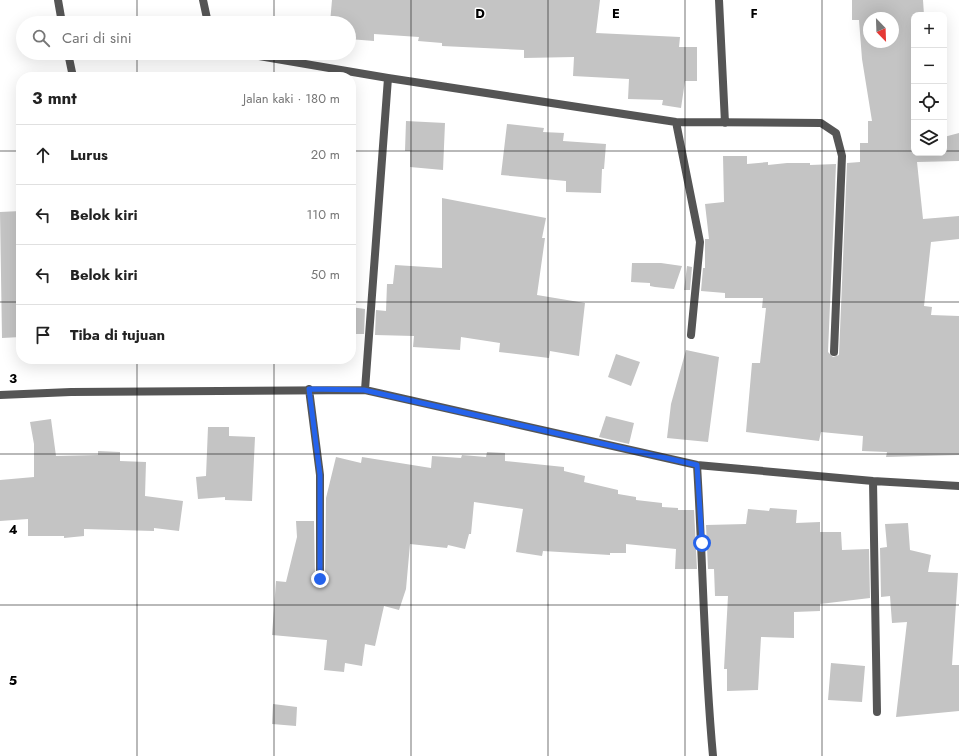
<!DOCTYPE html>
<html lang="id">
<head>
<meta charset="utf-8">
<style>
  body { margin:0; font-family:Jost,sans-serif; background:#f6f6f6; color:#222 }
  .controls { position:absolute; right:12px; top:12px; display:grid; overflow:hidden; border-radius:8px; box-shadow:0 4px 16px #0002 }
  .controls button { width:36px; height:36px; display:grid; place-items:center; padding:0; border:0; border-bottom:1px solid #e0e0e0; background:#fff; color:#222; font:20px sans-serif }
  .compass { position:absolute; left:863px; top:12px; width:36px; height:36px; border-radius:50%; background:#fff; box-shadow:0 4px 16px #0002; rotate:157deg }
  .stop { position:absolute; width:12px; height:12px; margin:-9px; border:3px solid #2563eb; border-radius:50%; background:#fff }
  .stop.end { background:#2563eb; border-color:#fff; box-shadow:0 1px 4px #0008 }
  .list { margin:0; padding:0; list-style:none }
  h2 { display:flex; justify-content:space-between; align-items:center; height:52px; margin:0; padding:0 16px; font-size:17px }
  h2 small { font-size:13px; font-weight:400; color:#767676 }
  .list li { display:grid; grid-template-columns:26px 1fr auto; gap:12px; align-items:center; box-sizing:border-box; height:60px; padding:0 16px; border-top:1px solid #e0e0e0 }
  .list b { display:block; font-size:15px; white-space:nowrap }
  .list em { font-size:13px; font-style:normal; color:#767676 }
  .icon { flex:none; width:22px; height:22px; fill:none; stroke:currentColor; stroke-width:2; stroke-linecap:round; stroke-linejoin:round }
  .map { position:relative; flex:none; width:959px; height:756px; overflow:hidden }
  .search { position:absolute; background:#fff; box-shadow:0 4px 16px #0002; left:16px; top:16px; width:340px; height:44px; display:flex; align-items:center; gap:10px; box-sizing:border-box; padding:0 14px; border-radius:22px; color:#767676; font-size:15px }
  .panel { position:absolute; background:#fff; box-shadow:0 4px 16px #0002; left:16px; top:72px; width:340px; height:292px; border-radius:16px }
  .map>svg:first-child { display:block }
  .building { fill:#c4c4c4; fill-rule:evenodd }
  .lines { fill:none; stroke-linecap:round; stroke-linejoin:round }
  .street { stroke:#555; stroke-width:8 }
  .route { stroke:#2563eb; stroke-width:5 }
  .grid { fill:none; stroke:#000; stroke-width:1; stroke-opacity:0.55 }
  .grid-label { font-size:13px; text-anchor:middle; font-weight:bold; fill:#000; stroke:#fff; stroke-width:3; stroke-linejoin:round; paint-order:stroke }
</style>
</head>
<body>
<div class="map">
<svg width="959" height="756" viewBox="0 0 959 756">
  <rect width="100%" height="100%" fill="#fff"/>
  <!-- building -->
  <path class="building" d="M332,0H600L596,33L680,37L679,47H697V81H685L681,108L662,105L663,100L628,99L629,79L573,76L574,57L524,58V50L442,46V43L418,41L419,37L374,34V41L349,39V23H330Z
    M852,0H923L924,15H914V153H944V137L959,133V161L917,162L923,219L959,216V239L931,242L924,306L932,307L931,315L959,316V455L886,457L887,452L862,451L863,436L821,432L819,441L746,432L752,363H760L766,308H762L763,298H725V293L701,291L703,268H705V239H709L705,204L724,202L723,156H747V164L768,162V165L787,163H810V165L836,164L828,352L833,357L839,355L847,163L860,162V143H868V121H872L862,59L859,20H852ZM869,18H893V42H869Z
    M406,121L445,123L443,170L410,167V151H405Z
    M507,124L544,128L543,132L564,133L563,141L606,144L604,169H602L601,193L566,192V181L501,175Z
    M442,198L546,218L542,238H545L537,295L585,303L579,356L550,351L549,358L499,352L500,343L461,337L460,350L413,347L414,336L375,335L376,310L386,311L387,284H393L395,265L442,268Z
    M21,211V245H20L21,337L2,338L0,212Z
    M632,263H661L682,266L674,289L655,287L650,286V283L631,282Z
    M687,266L692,267L690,290H684Z
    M351,307L365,309L364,334H351Z
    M686,350L719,357L708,442L667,438L671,404Z
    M616,354L640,362L631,386L608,377Z
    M606,416L634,423L629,444L599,437Z
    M51,419L56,456L98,455V451L120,452V461L146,462L145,496L183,501L179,531L154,528V531L84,529V536L64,538V536H28V519L0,521V480L34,477V444L30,422Z
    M208,427H229V436L255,437L252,501L225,500V497L198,499L196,477L206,476Z
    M487,452L505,453V461L564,467V471L585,476L584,482L618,490V494L636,497V500L662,503V507L678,508V510H694L697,569H675L676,549L626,544V553H610V555L543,551L542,556L516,552L523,509L474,502L471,534H469L465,549L448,545L447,548L410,544L406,589L399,610L384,606L375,646L365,644L362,666L345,663L344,672L324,670L327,640L272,635L276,581L286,582L297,537L296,521H314L315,579L320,584L325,581L326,498L336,457L361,463L362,457L431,468L432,456L461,458L462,455L486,457Z
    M770,508L797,510L796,523L820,522V532H841L842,550L869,549L870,598L820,604V611L794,612V638L761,637L758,690L727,691V669H724L728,596H715L714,569H708L706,525L746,524L748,509L769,511Z
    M908,523L910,550L931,555L928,572L958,573L952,665H959V711L896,717L907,622L892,623L890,596L881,597L880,548L887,547L885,524Z
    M831,663L865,666L862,702L828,700Z
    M273,704L297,707L296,726L272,724Z"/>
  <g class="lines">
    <!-- street -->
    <path class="street" d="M58,0L62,23
      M203,0L208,23
      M719,0L725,123
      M68,53L73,77
      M241,53L388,78L676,122L821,123L836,133L842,156L834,352
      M676,122L700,242L691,335
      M309,389L320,475V579
      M365,390L388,78
      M0,395L71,392L365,390L697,465L873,481L959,486
      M697,465C703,562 704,660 713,756
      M873,481L877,712"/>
  </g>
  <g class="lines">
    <!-- route -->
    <path class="route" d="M320,579V475L309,389L364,390L697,465L702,543"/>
  </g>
  <!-- grid -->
  <path class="grid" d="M137,0V23M274,0V23M411,0V756M548,0V756M685,0V756M822,0V756M137,53V77M274,53V77M0,151H21M351,151H914M944,151H959M0,302H21M351,302H959M137,359V756M274,359V756M0,454H959M0,605H959"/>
  <g class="grid-label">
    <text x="480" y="18">D</text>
    <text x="616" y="18">E</text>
    <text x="754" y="18">F</text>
    <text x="13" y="383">3</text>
    <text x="13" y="534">4</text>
    <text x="13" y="685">5</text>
  </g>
</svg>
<div class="controls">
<button>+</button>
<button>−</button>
<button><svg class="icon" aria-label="locate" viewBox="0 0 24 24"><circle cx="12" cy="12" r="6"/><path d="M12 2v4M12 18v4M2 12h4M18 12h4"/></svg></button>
<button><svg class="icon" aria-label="layers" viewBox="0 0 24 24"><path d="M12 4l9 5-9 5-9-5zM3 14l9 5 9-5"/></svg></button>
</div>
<svg class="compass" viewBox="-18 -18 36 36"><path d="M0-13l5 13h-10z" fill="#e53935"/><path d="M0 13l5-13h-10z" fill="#767676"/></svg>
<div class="stop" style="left:702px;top:543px"></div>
<div class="stop end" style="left:320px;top:579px"></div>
<div class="search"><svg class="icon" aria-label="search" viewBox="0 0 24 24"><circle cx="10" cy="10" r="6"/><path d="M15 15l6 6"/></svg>Cari di sini</div>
<section class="panel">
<h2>3 mnt<small>Jalan kaki · 180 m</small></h2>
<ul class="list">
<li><svg class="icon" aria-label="ahead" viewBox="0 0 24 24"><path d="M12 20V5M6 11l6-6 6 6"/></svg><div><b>Lurus</b></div><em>20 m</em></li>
<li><svg class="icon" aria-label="left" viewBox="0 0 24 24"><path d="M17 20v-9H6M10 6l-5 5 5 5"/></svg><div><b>Belok kiri</b></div><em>110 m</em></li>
<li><svg class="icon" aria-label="left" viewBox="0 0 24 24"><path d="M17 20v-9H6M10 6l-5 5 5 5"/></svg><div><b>Belok kiri</b></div><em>50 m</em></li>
<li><svg class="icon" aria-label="arrive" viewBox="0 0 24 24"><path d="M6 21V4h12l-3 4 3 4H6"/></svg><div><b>Tiba di tujuan</b></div></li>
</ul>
</section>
</div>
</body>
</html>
